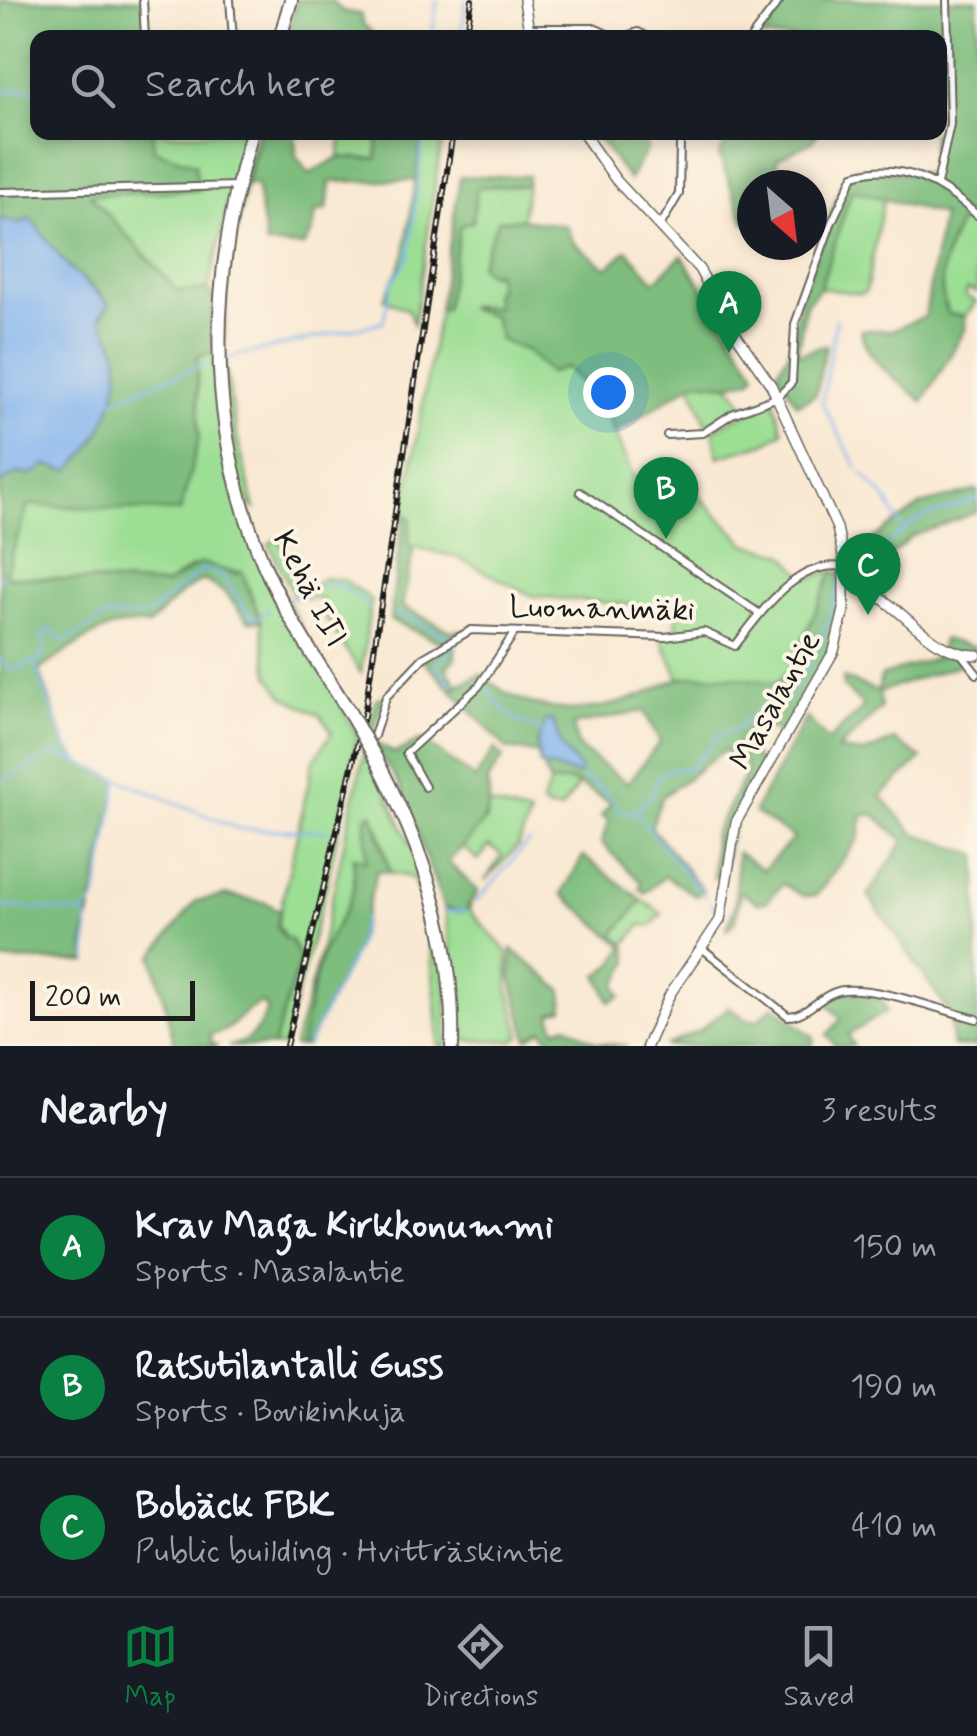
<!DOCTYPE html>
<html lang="en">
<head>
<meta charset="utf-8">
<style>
  body { margin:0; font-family:Mynerve,sans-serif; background:#242831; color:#f1f3f6 }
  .compass { position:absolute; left:737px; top:170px; width:90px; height:90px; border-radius:50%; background:#171b24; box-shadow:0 5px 15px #0003; rotate:152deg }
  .scale { position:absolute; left:30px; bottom:25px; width:165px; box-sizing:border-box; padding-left:10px; border:5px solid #1c1c1c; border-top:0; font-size:28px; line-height:35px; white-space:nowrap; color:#1c1c1c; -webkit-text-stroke:8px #fcf5e5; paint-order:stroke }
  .you { position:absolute; left:608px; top:392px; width:35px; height:35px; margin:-25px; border:8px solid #fff; border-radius:50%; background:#1a73e8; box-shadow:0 0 0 15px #1a73e833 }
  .badge { display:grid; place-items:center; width:65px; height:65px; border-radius:50%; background:#0b8043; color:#fff; font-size:32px; font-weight:700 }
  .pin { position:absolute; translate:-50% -82px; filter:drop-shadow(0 2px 5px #0008) }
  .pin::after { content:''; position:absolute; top:52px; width:35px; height:30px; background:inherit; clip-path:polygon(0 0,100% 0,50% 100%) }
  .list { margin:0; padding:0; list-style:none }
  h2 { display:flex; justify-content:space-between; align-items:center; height:130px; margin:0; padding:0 40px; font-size:42px }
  h2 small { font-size:32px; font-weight:400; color:#9ea1a6 }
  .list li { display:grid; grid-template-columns:65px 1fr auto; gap:30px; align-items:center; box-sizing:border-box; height:140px; padding:0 40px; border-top:2px solid #363941 }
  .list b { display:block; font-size:38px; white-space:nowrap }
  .list p { margin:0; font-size:32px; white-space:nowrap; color:#9ea1a6 }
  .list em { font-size:32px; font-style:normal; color:#9ea1a6 }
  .icon { flex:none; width:55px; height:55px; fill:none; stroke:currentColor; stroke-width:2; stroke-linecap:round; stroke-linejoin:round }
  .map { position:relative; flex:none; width:977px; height:1046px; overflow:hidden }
  .search { position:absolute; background:#171b24; box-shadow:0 5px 15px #0003; left:30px; right:30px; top:30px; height:110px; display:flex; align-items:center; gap:25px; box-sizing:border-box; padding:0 35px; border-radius:20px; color:#9ea1a6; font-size:38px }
  .sheet { height:550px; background:#171b24 }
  nav { display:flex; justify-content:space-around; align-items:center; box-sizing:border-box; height:140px; border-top:2px solid #363941; background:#171b24; font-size:28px; color:#9ea1a6 }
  nav a { display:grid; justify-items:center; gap:5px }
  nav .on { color:#0b8043 }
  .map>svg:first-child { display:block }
  .green { fill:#9dde95; stroke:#5c7d58; stroke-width:2.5 }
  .forest { fill:#7ebd7e; stroke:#4d6c4d; stroke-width:2.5; fill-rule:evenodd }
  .water { fill:#82b4ee; stroke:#4f6885; stroke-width:2.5 }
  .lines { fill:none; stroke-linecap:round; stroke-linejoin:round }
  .stream { stroke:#82b4ee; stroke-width:2.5 }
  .minor-casing { stroke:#69645c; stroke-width:10 }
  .tertiary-casing { stroke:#69645c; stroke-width:12 }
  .trunk-casing { stroke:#69645c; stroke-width:16 }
  .minor { stroke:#fff; stroke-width:6 }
  .tertiary { stroke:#fff; stroke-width:9 }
  .trunk { stroke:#fff; stroke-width:12 }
  .rail-casing { stroke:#1c1c1c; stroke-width:6 }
  .rail { stroke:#fcf5e5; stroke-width:2.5; stroke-dasharray:8; stroke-linecap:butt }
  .trunk-bridge-casing { stroke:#69645c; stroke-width:16; stroke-linecap:butt }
  .trunk-bridge { stroke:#fff; stroke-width:12 }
  .labels { text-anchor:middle; stroke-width:8; stroke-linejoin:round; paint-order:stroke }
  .street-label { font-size:32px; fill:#1c1c1c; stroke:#fcf5e5 }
</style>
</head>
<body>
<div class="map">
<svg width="977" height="1046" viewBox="0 0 977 1046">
  <rect width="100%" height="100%" fill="#fcf5e5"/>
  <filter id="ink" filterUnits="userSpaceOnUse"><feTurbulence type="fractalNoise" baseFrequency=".01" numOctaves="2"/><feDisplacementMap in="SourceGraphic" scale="20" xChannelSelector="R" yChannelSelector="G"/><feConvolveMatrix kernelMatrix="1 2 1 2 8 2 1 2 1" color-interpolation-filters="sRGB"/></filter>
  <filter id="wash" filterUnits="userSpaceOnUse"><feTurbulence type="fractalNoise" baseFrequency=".0048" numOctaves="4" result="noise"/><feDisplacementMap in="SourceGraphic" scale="40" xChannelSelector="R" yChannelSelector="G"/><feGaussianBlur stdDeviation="2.25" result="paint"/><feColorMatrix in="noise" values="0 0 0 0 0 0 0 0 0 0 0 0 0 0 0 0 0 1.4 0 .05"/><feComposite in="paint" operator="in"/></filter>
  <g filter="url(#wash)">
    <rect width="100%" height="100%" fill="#f9e9d3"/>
    <!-- green -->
    <path class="green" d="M152,133H245L208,290L178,291L89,194L198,190L154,150Z
      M256,133L227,283L224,356L238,441L255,509C239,499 236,464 233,446C214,336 226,238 256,133Z
      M342,133H378L377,159L339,157Z
      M422,133H443L414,325L408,310L384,299L405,254Z
      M527,185L522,219L498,220V308L469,305L494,317L500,340L527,351L550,373L565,367L601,402L637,485L674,471L746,544L784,554L806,578L833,571L789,672L774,683L714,676L679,678L661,638L662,633H676L677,609L533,596L456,557L408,545V516L403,517L439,310L445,308L460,225L473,221L477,186Z
      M851,190L884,197L866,291L861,294L820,288Z
      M35,207L197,357L212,352L222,436L236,501L358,737L326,887L283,1046H273L300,959L277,925L313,762L332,732L321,716L284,696L269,676L261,621L242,572L192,567L165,585L5,576L0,957V219Z
      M964,213L977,222V293L968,289L965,296L976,302L965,316L948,314C933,276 947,248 964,213Z
      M696,381L730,384L744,405L708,428L691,384Z
      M774,399L783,432L765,443L718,457L713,430Z
      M277,538L310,588L324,578L344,580L371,600L361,673L321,611L322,598H295L269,544Z
      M383,697L373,735L378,745L371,759L424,874L447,992V1046H438C441,1040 430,949 428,931C427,914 418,895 413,878L390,873L379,827L367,846L366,862L353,858C360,906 337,914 323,953C312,982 308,1016 300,1046H294L320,952L376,699Z
      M572,781L578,785L561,810L546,808L542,803L550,783Z
      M489,804L530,815L518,846L485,881L502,855L489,846L478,860L462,846L486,820Z
      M642,900L662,914L651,926L641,925L626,944L614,935Z
      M470,903V911L508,953V987L521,1036L512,1041L457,1040L455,975L444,908L458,912Z"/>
    <!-- forest -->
    <path class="forest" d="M0,0H145L148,37L38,38V132L152,133L154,150L195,164L198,190L90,195L178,291L208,290L213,295L212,352L197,357L199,438L180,512L28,505L5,576L165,585L201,563L236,574L242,571L261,621H248L224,592L203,580L182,592L148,626C108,616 69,651 39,670L66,745L80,763L118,779L84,942L87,962L0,960V484L16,473L109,304C98,290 86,282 72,270C57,257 44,234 29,218L22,224L0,219Z
      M297,0H331L342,11L360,14L363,24L377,37L286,38Z
      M786,0H977V222L964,213C947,248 933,276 948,314L965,316V330L923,402C900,381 865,362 861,330H894L925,316L942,215L852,190L820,288L806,304L797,354L826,345L816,395L797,404L777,372L789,351L802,291L829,218L842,185L857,170L930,174L932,133L940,132V38H763Z
      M260,132L295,133L296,156L309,174L339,157L377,159L378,133H422L416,180L330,182L327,210L316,211L313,231L304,246L266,245L256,184L247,185Z
      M732,132L818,133L813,141L777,159L776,185H752V220L745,223L719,155Z
      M594,133H640L647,148L629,180Z
      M528,176L527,185L477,187L473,221L460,226L445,309L439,310L460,177Z
      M522,219L566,226L573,242L607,268L627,250L655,281L682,255L756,373L752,379L730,384L696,381L615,433L601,402L566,367L550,373L527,351L500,339L494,317L467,308L497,307L493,294L498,288L496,272L490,274L479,266L498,220Z
      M977,490V512L913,536L873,570L859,561L855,546L861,547L921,505Z
      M408,516L411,519L408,545L414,549L402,606L451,631L464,630L442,643L390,620L403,517Z
      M833,571L841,573C847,636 812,684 781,736L769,727L764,732L752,729L742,735L737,746L749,749L762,767C738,801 728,834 724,875L714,878V834L743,779L746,768L741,756L723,751L662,797L651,827L703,890L696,896L665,876L645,893L639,888L642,883L601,843L609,821L601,816L611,803L572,781L550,783L537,753L507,749L424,661L455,640V659L446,668L457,684L452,688L481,674C525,716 586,717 640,696C654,691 668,681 682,678C712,672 745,678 774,683L789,672ZM644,711L660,742L627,783L578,747L573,725Z
      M943,639L977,648L962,655L965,663L879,692L881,708L838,750L865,753L894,740L922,758L881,796L914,833L977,855V1046H953L949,1012L868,895L904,841L875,815H863L859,838L816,896H803L783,884L766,902L758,903L741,891L735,922L726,931L735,906L737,852L763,870L794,838L754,812L806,717L828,741L864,707L844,687L843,678L878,692L881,676L939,657Z
      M422,740L475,779L495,748L503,758L487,781C497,818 471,837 448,862L478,891L465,912L444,908L400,785L376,748L378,745L395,753Z
      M372,813L390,873L377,871L356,949L307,1046H300C307,1016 312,982 323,952C338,913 360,905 353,857L366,861V816Z
      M583,856L642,900L614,935L626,944L629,962L616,985L621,996L610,1002L598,975L614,964L624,947L562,894Z
      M227,895L267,903L280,912L277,926L284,938L291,940L300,959L273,1046H228C248,1044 262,1028 267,1009L262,1003C240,1009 234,1034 210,1034L211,1043L218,1046H175L153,956L196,901Z
      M512,949L562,990L564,1009L551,1013L555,1029L567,1025L596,1043L627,1046H556L542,1030L528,1039L511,977Z
      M849,992L881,997L887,1011L848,1035L854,1046H836L827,1035L841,1019L824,1000Z
      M774,1006L814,1038L812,1046H665L700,1030L729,1007L747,1020H758Z"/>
    <!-- water -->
    <path class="water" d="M30,218L68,267L109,304L100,317C105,328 114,340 117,352C127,387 96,451 68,471L46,465L32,475L16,473L0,484V219L21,224Z
      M546,720L553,721L562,748L581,770L579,775L540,765L537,743Z"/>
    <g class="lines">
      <!-- stream -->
      <path class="stream" d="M432,38L437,0
        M461,38L466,0
        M0,92L38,88
        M836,319L822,403L858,469
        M229,358L383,322L391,284L409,256L423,132
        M112,400L207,363
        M863,474L887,500L903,531
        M864,563L917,520L977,499
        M850,573L858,567
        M0,579L3,576
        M290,598L330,584L341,586L369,607
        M395,614C415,617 428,629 448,636
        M454,643L452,651L434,666L454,685
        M0,659L11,671L42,658L46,644L42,636L48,629L64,641L107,617L146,616L203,569L222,575L250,617H259L268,610
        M35,665L66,745L79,762
        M485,686L509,716L542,732
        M580,776L604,791L620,812L636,813L653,793L658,775L668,770L691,768L718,736L738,728L770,700L786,699C814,662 830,622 841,579
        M0,781L52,754L61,755L239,829L324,831
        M637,814L705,896
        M329,831L339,832
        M477,901L529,841
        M711,904L716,909
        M0,906L84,913L88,921L87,959
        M444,911H466
        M84,913L97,898L118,780
        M307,1046L356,949L364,918"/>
    </g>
  </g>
  <g filter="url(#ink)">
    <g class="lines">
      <!-- minor casing -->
      <g class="minor-casing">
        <path id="minor" d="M143,0L145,38
          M230,0L233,38
          M528,28H594L616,38
          M621,38L638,32L650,38
          M751,38L780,0
          M937,184L950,124L947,0
          M0,192L237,186
          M660,226L679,194L680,143
          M667,435L703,433L732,414L778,397L792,382L795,324L831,224L854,175C902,160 942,184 977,215
          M580,492L760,614
          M962,655L977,674
          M374,736L386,697L423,658L471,630L665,637L704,632L735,646C760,614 796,559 844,567
          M425,787L406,753L479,686L513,635
          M703,949L788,1016C809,1016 821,992 844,990C880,987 940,1010 977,1019"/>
      </g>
      <!-- tertiary casing -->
      <g class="tertiary-casing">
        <path id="tertiary" d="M524,0L530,38
          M582,132L616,180L699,269L735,333L771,385L837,528L844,560V610L834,651L736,822L720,920L670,994L647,1046
          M846,583C897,591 923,655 977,655"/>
      </g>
      <!-- trunk casing -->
      <g class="trunk-casing">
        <path id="trunk" d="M280,38L291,0
          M252,132C209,277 204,424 264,565C286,616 318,663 348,710
          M375,757C424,850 455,940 452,1046"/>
      </g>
      <!-- minor -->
      <use href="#minor" class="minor"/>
      <!-- tertiary -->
      <use href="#tertiary" class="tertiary"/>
      <!-- trunk -->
      <use href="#trunk" class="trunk"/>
      <!-- rail casing -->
      <g class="rail-casing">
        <path id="rail" d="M466,38L472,0
          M286,1046L364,716L453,132"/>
      </g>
      <!-- rail -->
      <use href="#rail" class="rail"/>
      <!-- trunk-bridge casing -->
      <g class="trunk-bridge-casing">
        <path id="trunk-bridge" d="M348,710L375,757"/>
      </g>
      <!-- trunk-bridge -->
      <use href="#trunk-bridge" class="trunk-bridge"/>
    </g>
  </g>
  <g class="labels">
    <!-- street labels -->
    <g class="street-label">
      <text transform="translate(311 588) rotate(63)" y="11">Kehä III</text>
      <text transform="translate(602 607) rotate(1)" y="11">Luomanmäki</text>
      <text transform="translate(774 700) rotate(-61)" y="11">Masalantie</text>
    </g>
  </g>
</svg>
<svg class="compass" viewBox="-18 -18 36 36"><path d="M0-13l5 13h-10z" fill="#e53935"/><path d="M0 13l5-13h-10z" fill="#9ea1a6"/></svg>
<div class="scale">200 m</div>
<div class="you"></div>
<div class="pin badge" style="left:729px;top:353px">A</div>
<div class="pin badge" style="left:666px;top:539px">B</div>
<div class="pin badge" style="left:868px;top:615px">C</div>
<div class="search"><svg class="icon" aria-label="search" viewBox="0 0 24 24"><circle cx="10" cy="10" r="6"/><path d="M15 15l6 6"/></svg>Search here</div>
</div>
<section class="sheet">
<h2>Nearby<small>3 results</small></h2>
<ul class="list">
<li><span class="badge">A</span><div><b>Krav Maga Kirkkonummi</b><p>Sports · Masalantie</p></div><em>150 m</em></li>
<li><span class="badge">B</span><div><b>Ratsutilantalli Guss</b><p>Sports · Bovikinkuja</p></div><em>190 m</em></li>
<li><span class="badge">C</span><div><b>Bobäck FBK</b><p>Public building · Hvitträskintie</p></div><em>410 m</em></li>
</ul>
</section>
<nav>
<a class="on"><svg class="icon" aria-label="map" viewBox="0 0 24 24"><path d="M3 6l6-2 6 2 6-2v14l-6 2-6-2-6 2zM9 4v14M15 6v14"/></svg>Map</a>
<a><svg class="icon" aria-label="directions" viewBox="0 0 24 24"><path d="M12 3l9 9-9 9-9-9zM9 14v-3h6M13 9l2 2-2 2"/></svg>Directions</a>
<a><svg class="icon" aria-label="saved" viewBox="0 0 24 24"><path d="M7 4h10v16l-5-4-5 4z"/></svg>Saved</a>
</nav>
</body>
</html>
